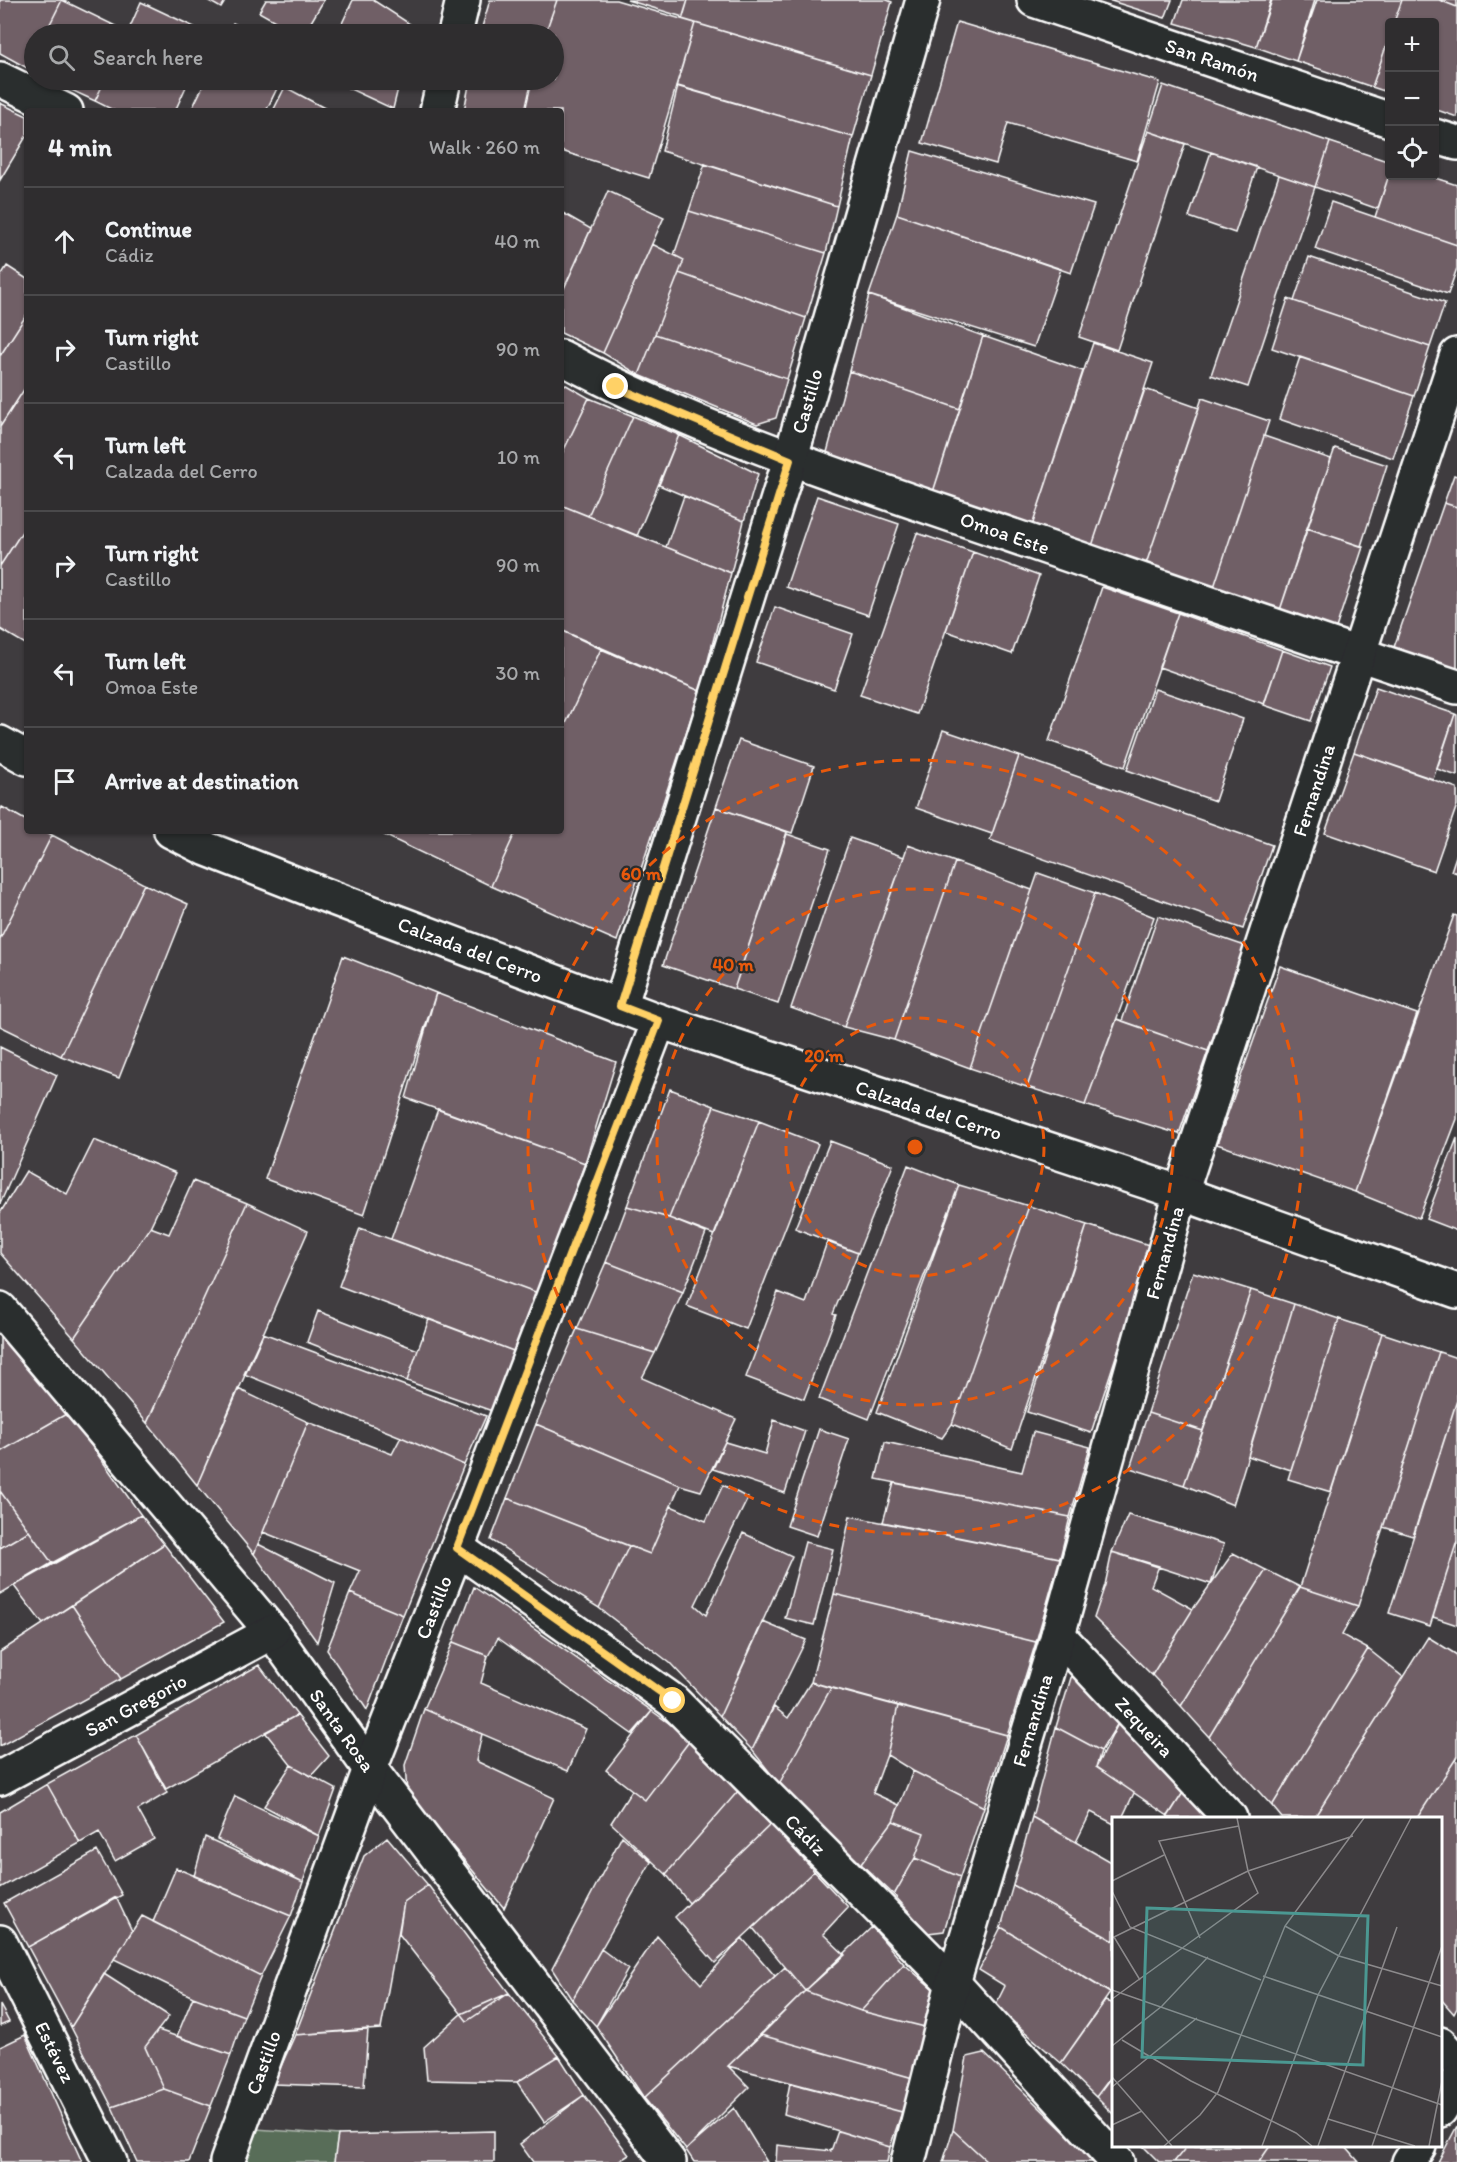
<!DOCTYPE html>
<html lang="en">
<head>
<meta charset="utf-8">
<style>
  body { margin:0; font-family:Itim,sans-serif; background:#373537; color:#f1f3f6 }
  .controls { position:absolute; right:18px; top:18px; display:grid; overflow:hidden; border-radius:6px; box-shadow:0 2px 4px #0004 }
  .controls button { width:54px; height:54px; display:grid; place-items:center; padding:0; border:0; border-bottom:2px solid #4a494b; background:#2f2d2f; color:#f1f3f6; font:30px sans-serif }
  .stop { position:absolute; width:18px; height:18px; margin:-14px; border:4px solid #ffd166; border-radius:50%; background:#fff }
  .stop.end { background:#ffd166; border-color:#fff; box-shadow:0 2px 6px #0008 }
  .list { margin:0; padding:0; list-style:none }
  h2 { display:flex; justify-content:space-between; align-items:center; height:78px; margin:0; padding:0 24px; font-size:26px }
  h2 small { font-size:20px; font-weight:400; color:#a7a8aa }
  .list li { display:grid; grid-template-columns:39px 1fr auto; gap:18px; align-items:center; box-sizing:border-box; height:108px; padding:0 24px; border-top:2px solid #4a494b }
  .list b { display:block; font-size:22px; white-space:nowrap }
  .list p { margin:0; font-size:20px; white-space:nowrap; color:#a7a8aa }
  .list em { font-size:20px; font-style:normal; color:#a7a8aa }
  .icon { flex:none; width:33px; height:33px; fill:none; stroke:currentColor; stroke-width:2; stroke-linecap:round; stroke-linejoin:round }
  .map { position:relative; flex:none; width:1457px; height:2162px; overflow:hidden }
  .search { position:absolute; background:#2f2d2f; box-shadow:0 2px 4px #0004; left:24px; top:24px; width:540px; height:66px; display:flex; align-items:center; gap:15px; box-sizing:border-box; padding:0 21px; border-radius:33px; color:#a7a8aa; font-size:22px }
  .panel { position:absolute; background:#2f2d2f; box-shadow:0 2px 4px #0004; left:24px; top:108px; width:540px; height:726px; border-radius:6px }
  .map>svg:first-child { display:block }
  .green { fill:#596d58; stroke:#acb6ac; stroke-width:1.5 }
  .building { fill:#705e66; stroke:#fff; stroke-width:1.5 }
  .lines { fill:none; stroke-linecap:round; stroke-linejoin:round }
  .street-casing { stroke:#fff; stroke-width:38 }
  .primary-casing { stroke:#fff; stroke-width:38 }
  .street { stroke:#2a2d2e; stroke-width:33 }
  .primary { stroke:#2a2d2e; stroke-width:33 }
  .route { stroke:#ffd166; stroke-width:8 }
  .ring { fill:none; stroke:#e8590c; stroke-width:3; stroke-dasharray:10 8 }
  .labels { text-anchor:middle; stroke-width:4.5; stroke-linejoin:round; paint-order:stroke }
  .street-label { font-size:20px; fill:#fff; stroke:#2a2d2e }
  .inset-road { fill:none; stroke:#8c8a8c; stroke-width:1.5 }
  .view { fill:#4b9892; fill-opacity:0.15; stroke:#4b9892; stroke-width:3 }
  .inset-edge { fill:none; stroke:#fff; stroke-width:3 }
  .centre { fill:#e8590c; stroke:#2a2d2e; stroke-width:3 }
  .ring-label { font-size:18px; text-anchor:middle; font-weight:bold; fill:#e8590c; stroke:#2a2d2e; stroke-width:4.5; stroke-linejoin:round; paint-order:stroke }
</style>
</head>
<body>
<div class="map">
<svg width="1457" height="2162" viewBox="0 0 1457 2162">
  <rect width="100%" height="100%" fill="#3f3c3f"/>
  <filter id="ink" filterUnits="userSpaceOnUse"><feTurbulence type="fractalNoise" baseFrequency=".0167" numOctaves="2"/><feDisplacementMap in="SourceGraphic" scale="12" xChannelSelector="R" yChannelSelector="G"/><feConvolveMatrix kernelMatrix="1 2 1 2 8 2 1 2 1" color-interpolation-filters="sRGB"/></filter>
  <g filter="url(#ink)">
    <!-- green -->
    <path class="green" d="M256,2129L338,2135L334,2162H245Z"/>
    <!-- building -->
    <path class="building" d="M0,0H62L45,34H34V57L29,69L0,53Z
      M62,0L128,32L127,34H45Z
      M207,0H226L221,8Z
      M266,0H324L304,34H298L259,12Z
      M353,0H373L413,26L411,34H337Z
      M490,0H557L545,34H480Z
      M557,0H616L695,23L649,178L561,151V111H525L532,80H554V34H545Z
      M627,0H688L683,17Z
      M688,0H887L892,2L871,75L682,19Z
      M1108,0H1172L1165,18Z
      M1183,0H1271L1256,47L1175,23Z
      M1272,0H1315L1296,61L1256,47Z
      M1317,0H1402L1394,22H1390V35L1372,87L1296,61Z
      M1402,0H1439L1457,7V117L1434,109V22H1394Z
      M1439,0H1457V7Z
      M141,2L209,34H127Z
      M957,22L1160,82L1137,161L1008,123L996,164L922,143Z
      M233,23L256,34H227Z
      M695,23L871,75L853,137L676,86Z
      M1390,35V93L1372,87Z
      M50,80H105L95,101Z
      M105,80H189L175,111H115L95,101Z
      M206,80H281L266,111H191Z
      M331,80H400L393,109Z
      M470,80H532L525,111H464Z
      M1163,85L1330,142L1315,187L1148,131Z
      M678,86L853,137L837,206L662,151Z
      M285,87L330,111H273Z
      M0,103L27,116V135L0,180Z
      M1148,131L1185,144L1117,350L1079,337Z
      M1330,142L1390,162V172L1378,209L1315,187Z
      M912,151L1094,205L1071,273L897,214Z
      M1211,152L1257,167L1235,233L1189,217Z
      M705,164L837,206L826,253L689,211Z
      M1390,172V176H1429L1457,185V245L1375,217Z
      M1279,175L1315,187L1248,387L1211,375Z
      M608,191L664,217L603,353L561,333V295Z
      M1331,202L1457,245V268L1448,294L1315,249Z
      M689,211L826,253L806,318L679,273L684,260L674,255Z
      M561,212L591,229L561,295Z
      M897,214L1061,269L1034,347L869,295Z
      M652,244L684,260L639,375L603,353Z
      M1309,257L1445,303L1430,347L1294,301Z
      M7,266L27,279V314L0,356V277Z
      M679,273L806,318L787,379L655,334Z
      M869,295L983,336L960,409L849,371Z
      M1288,299L1430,347L1414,396L1272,348Z
      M27,314V385L0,427V356Z
      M655,334L787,379L776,418L757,424L639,375Z
      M983,336L1083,371L1032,526L933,492Z
      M1093,343L1153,363L1092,546L1032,526Z
      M1300,357L1414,396L1393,458L1279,419Z
      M849,371L960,409L933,492L826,456Z
      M561,382L589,398L561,456Z
      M27,385V524L0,566V427Z
      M1145,389L1199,408L1146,564L1092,546Z
      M589,398L633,416L588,516L561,505V456Z
      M1202,398L1269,421L1214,587L1146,564Z
      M633,416L679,435L637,536L588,516Z
      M679,435L758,474L744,521L659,485Z
      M1264,436L1331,459L1280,610L1214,587Z
      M1335,448L1387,465L1361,546L1307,528Z
      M1454,475L1457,476V507L1444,503Z
      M684,496L744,521L731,573L666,547Z
      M817,496L899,524L868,615L786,587Z
      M1444,503L1457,507V672L1393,650Z
      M561,505L731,573L700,691L561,630Z
      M27,524V645L0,629V566Z
      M1307,528L1363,547L1336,628L1280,610Z
      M917,533L973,552L917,714L860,695Z
      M973,552L1039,576L1012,654L946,631Z
      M1102,587L1178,613L1125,767L1049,741Z
      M775,607L853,634L834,689L756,662Z
      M1178,613L1282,650L1264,704L1159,667Z
      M561,630L601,649L561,734Z
      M601,649L700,691L617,941L491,886L516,831H561V734Z
      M1282,650L1330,667L1311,721L1264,705Z
      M1376,687L1455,714L1433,779L1354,752Z
      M1155,689L1243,719L1215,801L1127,770Z
      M1455,714L1457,715V776L1437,769Z
      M943,730L1019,756L992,834L916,808Z
      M739,740L814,766L792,833L716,807Z
      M1354,752L1457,788V805L1434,871L1325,833Z
      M1019,756L1272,845L1243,929L990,840Z
      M2,807L27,821V831H45L52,835L0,939V811Z
      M716,807L787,832L734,989L663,965Z
      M386,831H516L491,886L384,835Z
      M787,834L830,849L778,1004L734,989Z
      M52,835L144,884L61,1056L0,1026V939Z
      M850,838L904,857L844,1027L791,1008Z
      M908,845L955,862L894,1040L844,1027Z
      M1457,853V873L1451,871Z
      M955,862L1032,890L970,1068L894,1040Z
      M1038,873L1095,893L1027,1087L970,1068Z
      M144,884L188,904L119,1078L61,1056Z
      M1095,893L1154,917L1085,1105L1027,1087Z
      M1454,915L1457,916V1119L1419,1218L1355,1192Z
      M1158,916L1245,946L1208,1051L1122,1021Z
      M343,956L436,993L364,1215L265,1179Z
      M1280,966L1417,1014L1355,1192L1217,1144Z
      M436,993L616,1062L585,1163L406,1098Z
      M1117,1019L1208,1051L1179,1134L1085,1105Z
      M0,1047L57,1075L0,1204Z
      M670,1089L714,1106L669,1218L627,1206Z
      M714,1106L759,1121L714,1235L669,1218Z
      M438,1109L585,1163L538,1293L391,1239Z
      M759,1121L818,1144L746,1329L687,1306Z
      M1457,1138V1231L1426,1219Z
      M94,1140L176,1173L150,1227L74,1338L0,1253V1213L26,1171L67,1194Z
      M830,1141L893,1165L858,1253L795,1228Z
      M908,1165L959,1185L869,1419L819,1399Z
      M193,1181L247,1203L147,1423L74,1338L150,1227L169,1234Z
      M959,1185L1029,1206L952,1424L942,1438L877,1412Z
      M247,1203L308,1231L197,1485L147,1423Z
      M627,1206L669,1218L706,1233L683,1292L606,1262Z
      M1029,1206L1087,1225L1012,1449L952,1424Z
      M1087,1225L1152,1246L1091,1433L1027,1412Z
      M360,1228L538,1293L516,1352L339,1286Z
      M827,1242L858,1253L833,1314L836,1315L804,1399L746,1377L778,1292L806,1303Z
      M606,1262L683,1292L655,1353L577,1329Z
      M1193,1272L1251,1290L1203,1431L1148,1413Z
      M1251,1290L1294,1304L1233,1505L1184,1485Z
      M1294,1304L1339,1319L1291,1470L1248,1456Z
      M318,1311L418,1350L407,1381L307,1342Z
      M429,1319L516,1352L495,1412L407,1381Z
      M1339,1319L1382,1333L1331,1492L1288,1479Z
      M0,1325L68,1413L0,1452Z
      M577,1329L655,1353L642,1378L736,1419L701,1491L680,1485L536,1424Z
      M263,1333L486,1416L464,1465L401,1437L244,1374Z
      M1382,1333L1439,1352L1358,1606L1300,1587Z
      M1439,1352L1457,1358V1400L1413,1536L1383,1527Z
      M238,1389L308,1422L254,1554L197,1485Z
      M1457,1400V1541L1430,1626L1389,1613Z
      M68,1413L141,1515L52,1563L0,1491V1452Z
      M1148,1413L1203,1431L1184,1485L1130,1468Z
      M774,1420L805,1431L785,1493L713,1469L725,1442L765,1454Z
      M308,1422L392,1454L401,1437L464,1465L403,1615L350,1593L360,1571L263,1532Z
      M536,1424L680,1485L650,1554L507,1498Z
      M819,1429L849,1439L817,1536L787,1526Z
      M1033,1432L1090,1447L1070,1517L876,1479L885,1442L1022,1472Z
      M894,1483L1070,1517L1060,1558L883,1522Z
      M723,1485L748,1498L695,1605L706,1615L743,1533L792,1556L720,1716L670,1663L599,1608L629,1546L650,1554L671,1506L706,1521Z
      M0,1491L29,1531L0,1548Z
      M507,1498L629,1546L599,1608L491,1540Z
      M141,1515L164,1544L43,1624L14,1586Z
      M1128,1515L1224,1544L1211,1584L1112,1552Z
      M850,1516L1060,1558L1036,1642L834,1594Z
      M29,1531L52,1563L0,1594V1548Z
      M1457,1541V1625L1433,1617Z
      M805,1542L833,1549L814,1625L785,1618Z
      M164,1544L224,1622L121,1679L72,1605Z
      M258,1544L335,1583L317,1642L254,1554Z
      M1112,1552L1159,1566L1151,1586L1193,1609L1152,1675L1094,1618L1105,1585Z
      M1233,1553L1266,1570L1181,1706L1152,1675L1193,1609Z
      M1266,1570L1300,1587L1209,1737L1181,1706Z
      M474,1587L652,1711L632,1734L498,1638L488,1656L453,1642Z
      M1300,1587L1358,1606L1342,1635L1368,1649L1272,1806L1209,1737Z
      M350,1593L403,1615L367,1710L327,1650Z
      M834,1594L1036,1642L1007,1735L811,1682Z
      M72,1605L121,1679L0,1746V1652Z
      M763,1622L806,1640L752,1750L720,1716Z
      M1428,1637L1457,1655V1756L1455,1760L1417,1818H1314Z
      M453,1642L488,1656L481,1683L586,1729L568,1771L424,1709Z
      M1368,1649L1403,1677L1314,1818H1282L1272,1806Z
      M259,1665L297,1715L166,1789L136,1735Z
      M1074,1668L1120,1720L1101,1751L1056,1727Z
      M811,1682L831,1688L779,1784L752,1750L774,1707L788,1718Z
      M831,1688L898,1706L887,1755L873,1793L899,1805L893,1821L861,1864L779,1784Z
      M898,1706L1007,1735L984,1807L913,1771L887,1755Z
      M424,1709L482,1734L476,1761L554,1798L504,1908L407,1792L405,1765Z
      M652,1711L691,1739L645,1800L606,1770Z
      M297,1715L329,1756L311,1776L291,1765L265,1732Z
      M1120,1720L1186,1788L1168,1816L1096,1767Z
      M1056,1727L1101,1751L1096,1767L1134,1793L1122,1818H1114V1824L1091,1812L1076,1842L1032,1817Z
      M136,1735L167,1793L138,1810L154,1839L115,1861L99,1832L80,1843L47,1784Z
      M691,1739L739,1790L666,1874L611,1823L632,1790L645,1800Z
      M1455,1760L1457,1761V2008L1454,2014L1440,1998V1818H1417Z
      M291,1765L336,1789L319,1836L264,1806Z
      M913,1771L984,1807L960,1877L915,1858L924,1833L893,1821Z
      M47,1784L80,1843L0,1888V1812Z
      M1186,1788L1210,1818H1167Z
      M739,1790L771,1824L689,1903L666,1874Z
      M235,1796L319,1836L303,1882L217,1839Z
      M1032,1817L1114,1864V1941L1013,1885Z
      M893,1821L924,1833L915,1858L894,1895L861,1864Z
      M771,1824L814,1871L715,1963L675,1917Z
      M622,1836L651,1862L572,2000L552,1969Z
      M205,1837L303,1882L291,1916L194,1876Z
      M387,1837L428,1885L404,1902L381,2029L295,2035L364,1856Z
      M97,1851L122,1895L28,1947L4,1903Z
      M915,1858L960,1877L944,1931L928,1933L894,1895Z
      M176,1868L291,1916L261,1976L153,1922Z
      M814,1871L848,1907L823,1934L845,1955L805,1991L753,1928Z
      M428,1885L509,1993L467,2021L399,1934L404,1902Z
      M1013,1885L1114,1941V1995L1001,1927Z
      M116,1897L132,1931L71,2027L28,1947Z
      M142,1916L261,1976L244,2016L193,1997L114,1959Z
      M872,1927L904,1964L861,2011L805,1991Z
      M1001,1927L1110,1993L1061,2063L995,2006L1005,1986L979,1970Z
      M657,1936L701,1984L742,1938L775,1976L644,2098L596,2026Z
      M601,1949L628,1969L596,2026L572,2000Z
      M904,1964L939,1994L929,2028L861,2011Z
      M785,1967L805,1991L728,2066L749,2087L686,2150L644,2098Z
      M104,1974L169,2016L145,2047L164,2089L112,2107L71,2027Z
      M805,1991L861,2011L929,2028L913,2078L761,2035Z
      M509,1993L559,2056L517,2082L427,2080L424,2047L461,2014Z
      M193,1997L244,2016L231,2055L177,2036Z
      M1105,2001L1114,2004V2073L1096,2097L1061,2063Z
      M0,2005L9,2022L0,2026Z
      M368,2029L364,2087L273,2084L295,2035Z
      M158,2030L231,2055L211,2106L164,2089L145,2047Z
      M25,2035L82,2162H0V2047Z
      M761,2035L913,2078L902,2112L728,2066Z
      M984,2053L1095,2162H988L953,2130L967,2057Z
      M559,2056L584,2095L544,2122L517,2082Z
      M1114,2073V2115L1096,2097Z
      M790,2083L902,2112L890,2147L784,2114Z
      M164,2089L211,2106L189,2162H137L112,2107Z
      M584,2095L629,2155L618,2162H533L520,2144Z
      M734,2108L767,2162H694L686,2150Z
      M1457,2126V2162H1438Z
      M953,2130L988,2162H943Z
      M494,2131V2162H334L338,2135Z
      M838,2131L890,2147L887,2162H776L777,2145L831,2151Z
      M1143,2146H1187L1174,2162H1159Z
      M1187,2146H1270L1259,2162H1174Z
      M1270,2146H1345L1359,2162H1259Z"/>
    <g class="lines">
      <!-- street casing -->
      <g class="street-casing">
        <g id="street">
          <path id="s1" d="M1034,0L1390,120"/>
          <path d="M455,34L463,0"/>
          <path d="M0,79L66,111"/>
          <path d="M437,111L444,80"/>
          <path d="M1434,136L1457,143"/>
          <path id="s2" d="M561,357C698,431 847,479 993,529C1148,582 1302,636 1457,687"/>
          <path id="s3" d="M620,1007L790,460L923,0"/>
          <path id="s4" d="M0,1309L272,1632L370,1769L669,2162"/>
          <path id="s5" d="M457,1548L673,1701L953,1983L1117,2162"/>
          <path id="s6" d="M1058,1635L1230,1818"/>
          <path id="s7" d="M0,1778L272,1632"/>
          <path id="s8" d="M0,1942L110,2162"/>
          <path d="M1440,2044L1457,2062"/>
          <path d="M1440,2110L1457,2082"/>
          <path id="s9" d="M227,2162L370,1769L457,1548L659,1021"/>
          <path id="s10" d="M908,2162L953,1983L1058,1635L1181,1193L1457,355"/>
          <path d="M1409,2162L1419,2146"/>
        </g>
      </g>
      <!-- primary casing -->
      <g class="primary-casing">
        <g id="primary">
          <path d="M0,743L27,758"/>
          <path id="s11" d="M171,831L207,849L317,892L659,1021L1181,1193L1457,1291"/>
        </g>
      </g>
      <!-- street -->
      <use href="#street" class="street"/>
      <!-- primary -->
      <use href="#primary" class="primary"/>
    </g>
  </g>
  <g class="lines" filter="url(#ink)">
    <!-- route -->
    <path class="route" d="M616,387L790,460L620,1006L659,1021L457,1548L673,1701"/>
  </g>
  <!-- distance rings -->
  <g class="ring">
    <circle cx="915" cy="1147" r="129"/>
    <circle cx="915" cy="1147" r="258"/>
    <circle cx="915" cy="1147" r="387"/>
  </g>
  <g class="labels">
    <!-- street labels -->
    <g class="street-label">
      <text dy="7" stroke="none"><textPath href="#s1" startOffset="188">San Ramón</textPath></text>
      <text dy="7" stroke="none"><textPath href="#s3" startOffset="634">Castillo</textPath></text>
      <text dy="7" stroke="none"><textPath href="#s2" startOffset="478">Omoa Este</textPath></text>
      <text dy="7" stroke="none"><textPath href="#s10" startOffset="1431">Fernandina</textPath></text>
      <text dy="7" stroke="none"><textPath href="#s11" startOffset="322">Calzada del Cerro</textPath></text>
      <text dy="7" stroke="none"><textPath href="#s11" startOffset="808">Calzada del Cerro</textPath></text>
      <text dy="7" stroke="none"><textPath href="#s10" startOffset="945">Fernandina</textPath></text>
      <text dy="7" stroke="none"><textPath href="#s9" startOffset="592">Castillo</textPath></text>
      <text dy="7" stroke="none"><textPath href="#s7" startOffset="154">San Gregorio</textPath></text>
      <text dy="7" stroke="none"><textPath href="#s10" startOffset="459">Fernandina</textPath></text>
      <text dy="7" stroke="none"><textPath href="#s6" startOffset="126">Zequeira</textPath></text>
      <text dy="7" stroke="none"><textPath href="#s4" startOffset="543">Santa Rosa</textPath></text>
      <text dy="7" stroke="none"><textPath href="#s5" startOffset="453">Cádiz</textPath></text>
      <text dy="7" stroke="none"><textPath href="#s8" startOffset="123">Estévez</textPath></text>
      <text dy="7" stroke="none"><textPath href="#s9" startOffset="106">Castillo</textPath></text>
    </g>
  </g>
  <!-- overview -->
  <g transform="translate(1112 1817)">
    <rect width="330" height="330" fill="#3f3c3f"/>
    <path class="inset-road" d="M0,64L52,38M0,74L18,110L149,163M173,109L227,139L330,169M2,120L28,163M0,121L136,54L241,19M88,121L47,24L127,9M151,159L330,220M0,173L330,288M0,182L146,76L136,54L125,1M10,223L79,264L184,316L200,329M0,229L50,189L96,140M0,260L60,329M0,270L85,201M216,302L303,329M0,308L30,294M52,329L88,298L106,275L173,109L252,1M150,329L206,178L299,1M206,329L285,110M260,329L330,129M317,329L330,264"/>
    <path class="view" d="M35,91L256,99L251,248L30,240Z"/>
    <rect width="330" height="330" class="inset-edge"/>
  </g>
  <circle cx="915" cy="1147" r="9" class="centre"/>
  <g class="ring-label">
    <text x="641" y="880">60 m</text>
    <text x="733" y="971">40 m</text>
    <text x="824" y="1062">20 m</text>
  </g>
</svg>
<div class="controls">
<button>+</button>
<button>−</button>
<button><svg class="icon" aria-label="locate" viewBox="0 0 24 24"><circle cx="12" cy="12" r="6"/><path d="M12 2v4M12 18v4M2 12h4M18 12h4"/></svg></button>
</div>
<div class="stop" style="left:673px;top:1701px"></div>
<div class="stop end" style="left:616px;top:387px"></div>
<div class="search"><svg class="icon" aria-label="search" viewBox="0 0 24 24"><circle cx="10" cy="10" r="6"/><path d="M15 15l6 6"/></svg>Search here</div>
<section class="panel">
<h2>4 min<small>Walk · 260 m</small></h2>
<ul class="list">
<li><svg class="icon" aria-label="ahead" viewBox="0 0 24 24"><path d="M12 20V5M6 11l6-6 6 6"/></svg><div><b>Continue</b><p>Cádiz</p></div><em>40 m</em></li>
<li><svg class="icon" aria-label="right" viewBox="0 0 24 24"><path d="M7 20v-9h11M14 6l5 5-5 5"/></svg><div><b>Turn right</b><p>Castillo</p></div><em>90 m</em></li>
<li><svg class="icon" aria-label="left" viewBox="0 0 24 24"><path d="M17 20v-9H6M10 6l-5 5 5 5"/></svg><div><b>Turn left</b><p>Calzada del Cerro</p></div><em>10 m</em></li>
<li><svg class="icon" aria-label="right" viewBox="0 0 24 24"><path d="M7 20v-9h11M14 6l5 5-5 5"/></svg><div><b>Turn right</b><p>Castillo</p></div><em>90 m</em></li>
<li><svg class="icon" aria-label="left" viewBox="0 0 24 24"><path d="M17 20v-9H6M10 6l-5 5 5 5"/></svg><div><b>Turn left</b><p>Omoa Este</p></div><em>30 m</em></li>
<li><svg class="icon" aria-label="arrive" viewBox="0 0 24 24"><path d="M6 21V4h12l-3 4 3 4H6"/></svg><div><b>Arrive at destination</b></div></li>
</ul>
</section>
</div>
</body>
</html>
